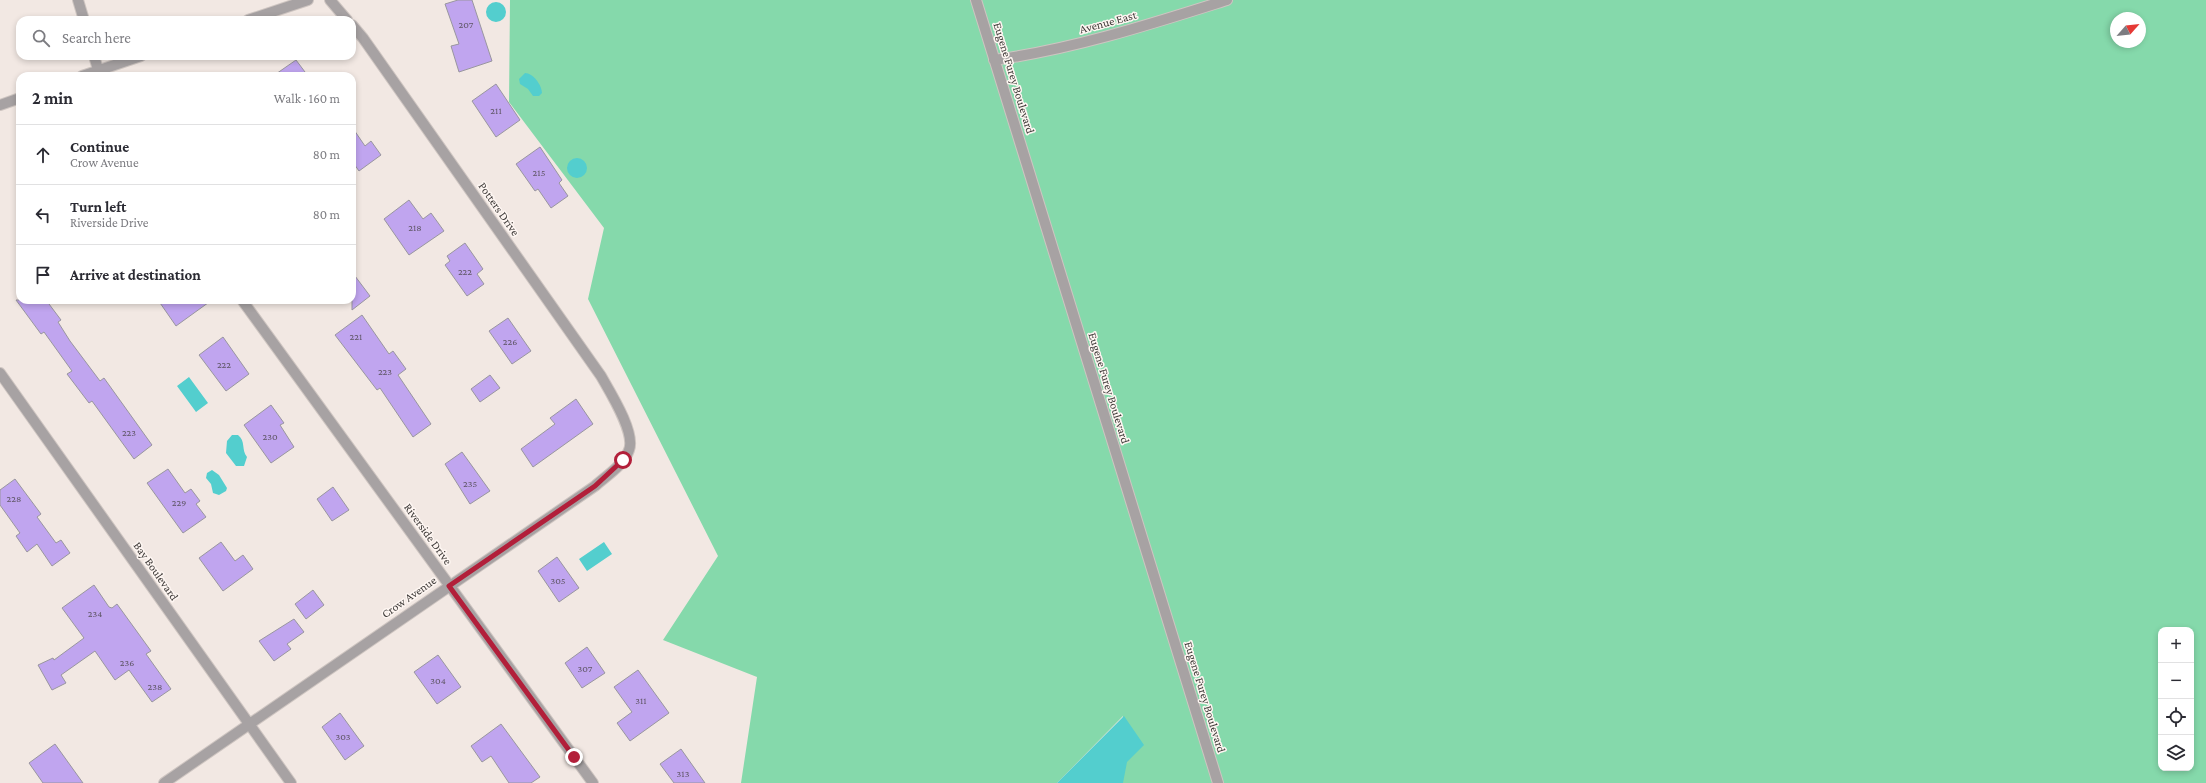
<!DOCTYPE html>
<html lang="en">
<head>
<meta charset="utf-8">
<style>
  body { margin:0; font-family:"Crimson Pro",serif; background:#f2f2f3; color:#2b2b33 }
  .controls { position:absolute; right:12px; bottom:12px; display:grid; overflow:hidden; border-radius:8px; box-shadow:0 2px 6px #0003 }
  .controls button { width:36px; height:36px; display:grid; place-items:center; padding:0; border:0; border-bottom:1px solid #e1e1e2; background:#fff; color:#2b2b33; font:20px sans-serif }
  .compass { position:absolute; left:2110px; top:12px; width:36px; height:36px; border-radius:50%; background:#fff; box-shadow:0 2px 6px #0003; rotate:63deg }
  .stop { position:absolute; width:12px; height:12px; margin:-9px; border:3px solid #b21f3a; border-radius:50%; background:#fff }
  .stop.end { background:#b21f3a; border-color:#fff; box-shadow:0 1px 4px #0008 }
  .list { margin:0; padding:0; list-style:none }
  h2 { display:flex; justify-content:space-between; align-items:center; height:52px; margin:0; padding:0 16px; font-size:17px }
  h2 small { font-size:13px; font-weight:400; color:#7c7c81 }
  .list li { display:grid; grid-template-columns:26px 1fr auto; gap:12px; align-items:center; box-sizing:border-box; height:60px; padding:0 16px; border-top:1px solid #e1e1e2 }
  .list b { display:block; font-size:15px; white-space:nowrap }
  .list p { margin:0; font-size:13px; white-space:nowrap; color:#7c7c81 }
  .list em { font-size:13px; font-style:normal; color:#7c7c81 }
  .icon { flex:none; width:22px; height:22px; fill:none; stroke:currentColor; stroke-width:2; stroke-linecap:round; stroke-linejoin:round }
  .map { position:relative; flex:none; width:2206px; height:783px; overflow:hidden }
  .search { position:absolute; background:#fff; box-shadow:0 2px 6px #0003; left:16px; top:16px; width:340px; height:44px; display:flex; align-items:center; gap:10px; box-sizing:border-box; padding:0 14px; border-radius:12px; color:#7c7c81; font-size:15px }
  .panel { position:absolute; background:#fff; box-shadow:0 2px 6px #0003; left:16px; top:72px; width:340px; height:232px; border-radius:12px }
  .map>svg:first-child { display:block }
  .green { fill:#85d9ab; fill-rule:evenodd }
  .water { fill:#53cece }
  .building { fill:#c0a5ef; stroke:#99969f }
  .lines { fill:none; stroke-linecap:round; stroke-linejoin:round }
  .minor-casing { stroke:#cec5c1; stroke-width:12 }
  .minor { stroke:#a7a2a3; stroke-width:10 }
  .route { stroke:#b21f3a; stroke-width:5 }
  .labels { text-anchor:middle; stroke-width:3; stroke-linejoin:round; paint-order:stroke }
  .number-label { font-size:10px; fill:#5f5666 }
  .street-label { font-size:12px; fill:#3f3b39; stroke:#fef6f2 }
</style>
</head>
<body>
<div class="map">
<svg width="2206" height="783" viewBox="0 0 2206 783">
  <rect width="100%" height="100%" fill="#f2e8e3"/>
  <!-- green -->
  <path class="green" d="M510,0H2206V783H1116L1123,716L1057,783H741L757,677L663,640L718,556L588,299L604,228L509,102ZM2116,18H2140V42H2116ZM2161,630H2191V768H2161Z"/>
  <!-- water -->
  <path class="water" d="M486 12a10 10 0 1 1 20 0a10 10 0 1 1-20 0Z
    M525,73C533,73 542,85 542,93L539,96H533L528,89L520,84L519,79Z
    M567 168a10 10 0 1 1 20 0a10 10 0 1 1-20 0Z
    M189,377L208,403L196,412L177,386Z
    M232,435H238C246,441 241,450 247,457L244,466H236L226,453L227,441Z
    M212,470L219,475L227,488L226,491L219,495L213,493L211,484L206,478L207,473Z
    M604,542L612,554L587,571L579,559Z
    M1124,716L1144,745L1127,762L1123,783H1057Z"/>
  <!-- building -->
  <path class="building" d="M458,0H472L492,61L459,72L451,46L459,44L445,4Z
    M296,60L308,76H273Z
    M496,84L520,120L496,137L472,101Z
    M352,127L365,146L371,141L381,155L359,171L352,161Z
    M540,147L562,180L559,183L568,196L551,208L538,189L535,191L516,164Z
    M409,200L423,219L431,213L444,231L409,255L384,219Z
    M465,243L483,269L477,274L484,284L467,296L445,265L450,261L447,256Z
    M352,272L370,296L352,310Z
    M16,300H46L61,320L58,322L70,341L100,381L104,378L152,445L134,459L92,401L89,403L67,374L72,371L44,332L41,334Z
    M158,300H212L176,326Z
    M362,315L389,354L393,351L406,369L398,375L431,424L413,437L380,388L377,390L335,335Z
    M508,318L531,351L512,364L489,331Z
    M223,337L249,374L226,391L199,355Z
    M490,375L500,388L480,402L471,389Z
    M576,399L593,424L533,467L521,449L555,424L550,418Z
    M271,405L284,423L280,425L294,447L271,463L244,425Z
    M462,452L490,491L470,504L445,464Z
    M168,469L185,493L191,489L200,501L196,504L206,517L183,533L147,483Z
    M15,479L41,514L37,517L56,543L61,540L70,553L52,566L37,544L27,552L16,536L20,533L0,505V490Z
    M333,487L349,510L332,521L317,499Z
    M221,542L235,561L243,555L253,569L223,591L199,558Z
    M557,557L579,588L559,602L538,571Z
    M94,585L109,607L112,608L117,604L151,651L146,654L171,689L152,702L129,670L115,680L95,651L61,675L66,683L52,690L38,665L53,658L54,660L84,638L62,608Z
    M313,590L324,605L306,619L295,604Z
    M294,619L304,632L287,644L291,649L274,661L259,641Z
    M587,647L605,673L582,688L565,663Z
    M438,655L461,687L437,704L414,672Z
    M638,670L669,713L630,741L617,723L632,712L614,687Z
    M340,713L364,746L345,760L322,727Z
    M501,724L540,777L531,783H509L491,756L482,762L471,746Z
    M55,744L83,783H43L29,763Z
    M681,749L705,783H674L660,764Z"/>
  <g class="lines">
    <!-- minor casing -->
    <g class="minor-casing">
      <path id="minor" d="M78,0L84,20
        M330,0L347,20
        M976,0L1218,783
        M248,20L308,0
        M94,56L100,76
        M994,60C1074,49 1151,24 1227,0
        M82,76L141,56
        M0,105L20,98
        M242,300L593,783
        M0,373L291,783
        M164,783L595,486C606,476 624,465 629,450C636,433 610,392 601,376L363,38L352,25"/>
    </g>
    <!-- minor -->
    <use href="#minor" class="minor"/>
  </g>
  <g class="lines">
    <!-- route -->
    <path class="route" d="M574,757L449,586L595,486L623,460"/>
  </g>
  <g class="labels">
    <!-- number labels -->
    <g class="number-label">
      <text x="466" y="28">207</text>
      <text x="496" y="114">211</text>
      <text x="539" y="176">215</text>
      <text x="415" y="231">218</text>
      <text x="465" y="275">222</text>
      <text x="356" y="340">221</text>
      <text x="510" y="345">226</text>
      <text x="224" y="368">222</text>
      <text x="385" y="375">223</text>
      <text x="129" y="436">223</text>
      <text x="270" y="440">230</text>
      <text x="470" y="487">235</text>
      <text x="14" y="502">228</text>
      <text x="179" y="506">229</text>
      <text x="558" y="584">305</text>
      <text x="95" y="617">234</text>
      <text x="127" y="666">236</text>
      <text x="585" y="672">307</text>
      <text x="438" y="684">304</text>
      <text x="155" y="690">238</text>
      <text x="641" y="704">311</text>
      <text x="343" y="740">303</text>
      <text x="683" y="777">313</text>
    </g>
    <!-- street labels -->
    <g class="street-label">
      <text transform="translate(1108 22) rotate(-15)" y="4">Avenue East</text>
      <text transform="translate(1014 78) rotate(73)" y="4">Eugene Furey Boulevard</text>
      <text transform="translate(499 209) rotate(55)" y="4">Potters Drive</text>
      <text transform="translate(1109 388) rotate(73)" y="4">Eugene Furey Boulevard</text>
      <text transform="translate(428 534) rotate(54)" y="4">Riverside Drive</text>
      <text transform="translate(156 571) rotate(55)" y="4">Bay Boulevard</text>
      <text transform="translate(409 597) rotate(-35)" y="4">Crow Avenue</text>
      <text transform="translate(1205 697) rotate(73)" y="4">Eugene Furey Boulevard</text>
    </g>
  </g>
</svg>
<div class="controls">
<button>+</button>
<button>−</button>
<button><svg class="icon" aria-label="locate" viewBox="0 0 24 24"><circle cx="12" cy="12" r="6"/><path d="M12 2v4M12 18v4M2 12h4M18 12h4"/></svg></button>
<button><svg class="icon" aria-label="layers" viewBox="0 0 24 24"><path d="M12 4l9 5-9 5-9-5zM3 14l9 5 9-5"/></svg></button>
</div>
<svg class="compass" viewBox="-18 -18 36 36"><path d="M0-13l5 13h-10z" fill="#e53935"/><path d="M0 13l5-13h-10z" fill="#7c7c81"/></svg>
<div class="stop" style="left:623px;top:460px"></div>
<div class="stop end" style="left:574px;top:757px"></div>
<div class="search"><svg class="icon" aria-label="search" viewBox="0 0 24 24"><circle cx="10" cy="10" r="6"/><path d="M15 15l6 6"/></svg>Search here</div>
<section class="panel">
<h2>2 min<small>Walk · 160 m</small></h2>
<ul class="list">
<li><svg class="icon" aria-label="ahead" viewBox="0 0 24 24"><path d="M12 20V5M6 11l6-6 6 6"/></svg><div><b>Continue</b><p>Crow Avenue</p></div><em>80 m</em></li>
<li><svg class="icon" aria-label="left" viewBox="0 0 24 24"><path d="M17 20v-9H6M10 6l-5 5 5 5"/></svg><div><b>Turn left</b><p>Riverside Drive</p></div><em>80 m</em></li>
<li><svg class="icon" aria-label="arrive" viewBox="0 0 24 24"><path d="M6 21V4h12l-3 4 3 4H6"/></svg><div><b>Arrive at destination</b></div></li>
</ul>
</section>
</div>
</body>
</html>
